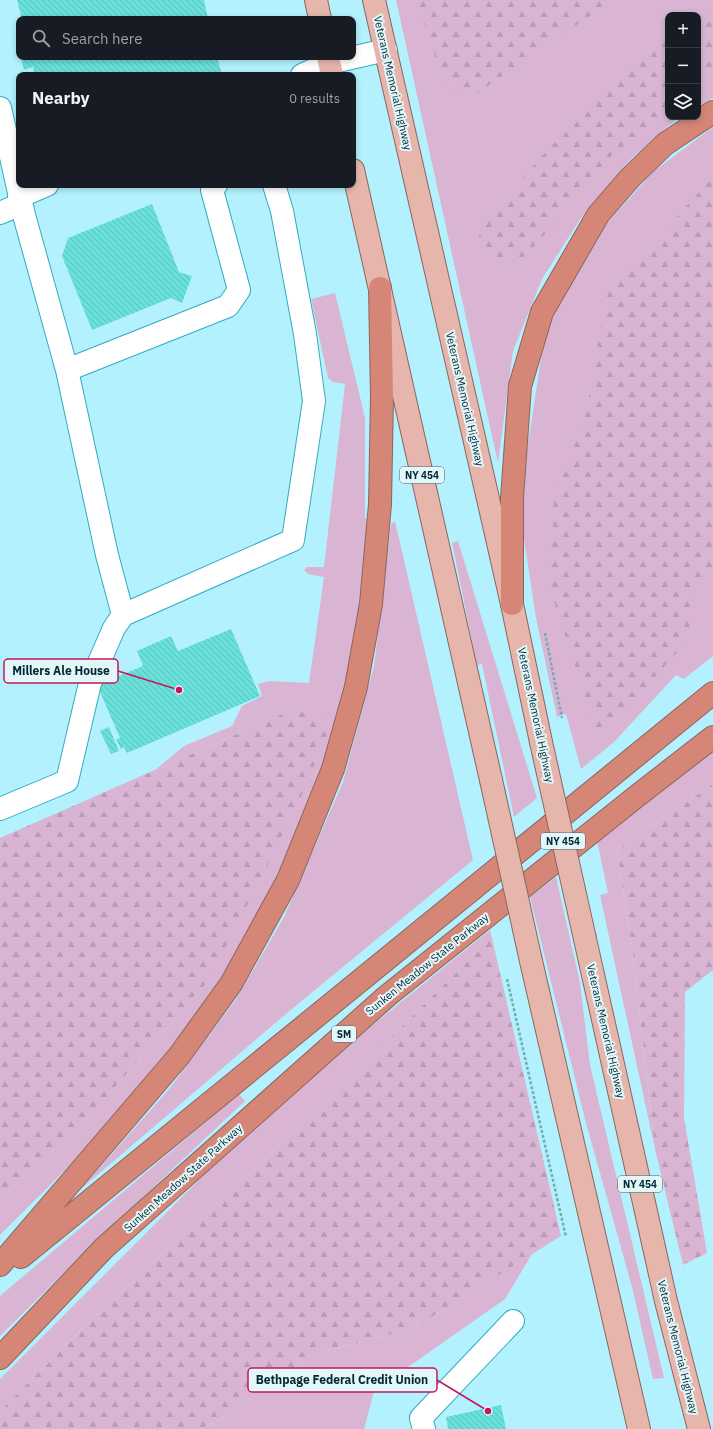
<!DOCTYPE html>
<html lang="en">
<head>
<meta charset="utf-8">
<style>
  body { margin:0; font-family:"IBM Plex Sans",sans-serif; background:#242831; color:#f1f3f6 }
  .controls { position:absolute; right:12px; top:12px; display:grid; overflow:hidden; border-radius:8px; box-shadow:0 2px 6px #0003 }
  .controls button { width:36px; height:36px; display:grid; place-items:center; padding:0; border:0; border-bottom:1px solid #363941; background:#171b24; color:#f1f3f6; font:20px sans-serif }
  .list { margin:0; padding:0; list-style:none }
  h2 { display:flex; justify-content:space-between; align-items:center; height:52px; margin:0; padding:0 16px; font-size:17px }
  h2 small { font-size:13px; font-weight:400; color:#9ea1a6 }
  .icon { flex:none; width:22px; height:22px; fill:none; stroke:currentColor; stroke-width:2; stroke-linecap:round; stroke-linejoin:round }
  .map { position:relative; flex:none; width:713px; height:1429px; overflow:hidden }
  .search { position:absolute; background:#171b24; box-shadow:0 2px 6px #0003; left:16px; top:16px; width:340px; height:44px; display:flex; align-items:center; gap:10px; box-sizing:border-box; padding:0 14px; border-radius:8px; color:#9ea1a6; font-size:15px }
  .panel { position:absolute; background:#171b24; box-shadow:0 2px 6px #0003; left:16px; top:72px; width:340px; height:116px; border-radius:8px }
  .map>svg:first-child { display:block }
  .green { fill:#d9b5d3 }
  .forest { fill:url(#forest-firs) }
  .building { fill:url(#building-back-hatch) }
  .lines { fill:none; stroke-linecap:round; stroke-linejoin:round }
  .minor-casing { stroke:#31abc0; stroke-width:24 }
  .major-casing { stroke:#8b655e; stroke-width:24 }
  .highway-casing { stroke:#8b655e; stroke-width:24 }
  .path { stroke:#75aab5; stroke-width:2.5; stroke-dasharray:3 2; stroke-linecap:butt }
  .minor { stroke:#fff; stroke-width:22 }
  .major { stroke:#e6b6ad; stroke-width:22 }
  .highway { stroke:#d58677; stroke-width:22 }
  .major-bridge-casing { stroke:#8b655e; stroke-width:24; stroke-linecap:butt }
  .major-bridge { stroke:#e6b6ad; stroke-width:22 }
  .labels { text-anchor:middle; stroke-width:4; stroke-linejoin:round; paint-order:stroke }
  .shield { fill:#e3f7fb; stroke:#46666c; stroke-width:1 }
  .shield-label { font-size:10px; font-weight:bold; fill:#02282f }
  .street-label { font-size:11px; fill:#02282f; stroke:#e3f7fb }
  .leader { fill:none; stroke:#c2185b; stroke-width:1.5 }
  .callout-dot { fill:#c2185b; stroke:#e3f7fb; stroke-width:1.5 }
  .callout { fill:#e3f7fb; stroke:#c2185b; stroke-width:1.5 }
  .callout-label { font-size:12px; text-anchor:middle; font-weight:bold; fill:#02282f }
</style>
</head>
<body>
<div class="map">
<svg width="713" height="1429" viewBox="0 0 713 1429">
  <defs>
    <pattern id="forest-firs" width="22" height="20" patternUnits="userSpaceOnUse"><rect width="22" height="20" fill="#d9b5d3"/><path d="M5 1l3.5 6h-7zM16 11l3.5 6h-7z" fill="#b99cb5"/></pattern>
    <pattern id="building-back-hatch" width="6" height="6" patternUnits="userSpaceOnUse"><rect width="6" height="6" fill="#6ae0da"/><path d="M-1 5l2 2M0 0l6 6M5-1l2 2" fill="none" stroke="#5ac0bb"/></pattern>
  </defs>
  <rect width="100%" height="100%" fill="#b4f1fe"/>
  <!-- green -->
  <path class="green" d="M396,0H713V98L698,106V15H668V117H679L630,160L581,218L542,279L513,351L498,463Z
    M713,127V656L684,679L676,675L614,742L581,769L566,714L557,717L536,618L522,526L527,451L545,332L593,239L654,171Z
    M335,293L365,418V518L369,520L367,575L352,666L321,777L270,897L214,993L158,1069L82,1153L0,1235V1198L81,1126L209,980L303,705L155,770L184,746L232,726L242,706L262,696L258,684L269,681L309,683L324,577L308,574L304,570L307,567H324L345,384L333,382L328,378L311,299Z
    M395,521L473,860L287,1013L81,1189L170,1088L237,998L284,917L343,782L374,666L391,524Z
    M458,541L537,798L514,817L482,664L477,665L452,543Z
    M713,745V784L617,850L632,947L655,1149L600,895L608,893L596,836Z
    M556,877L580,983L590,1065L664,1378L653,1379L632,1287L586,1123L530,897Z
    M490,930L465,964L293,1133L96,1315L0,1411V1379L205,1174L347,1046Z
    M239,1094L245,1101L92,1245L0,1336V1296Z
    M532,1254L505,1299L374,1391L364,1429H201L220,1420L311,1355L414,1328Z"/>
  <!-- forest -->
  <path class="forest" d="M418,0H613L466,101L443,79L418,5Z
    M713,7V76L698,87V16Z
    M668,36V111L612,155L526,256L498,264L477,239L490,215L548,149Z
    M713,177V573L698,582L687,641L599,740L550,589L554,499L587,408L607,292Z
    M303,705L319,714L329,731L295,811L209,980L81,1126L0,1198V838Z
    M713,784V970L685,992L684,1118L707,1253L683,1265L655,1149L632,947L617,850Z
    M490,930L561,1236L414,1328L311,1355L220,1420L201,1429H0V1411L96,1315L293,1133L465,964Z"/>
  <!-- building -->
  <path class="building" d="M17,0H204L208,19H22Z
    M21,57H217L222,75H35L33,67L24,70Z
    M152,204L179,272L192,276L182,303L171,298L92,330L62,256L68,238Z
    M231,629L260,696L127,753L124,747L121,749L116,739L120,738L97,685L143,666L137,651L171,636L178,651Z
    M109,727L119,751L111,754L100,731Z
    M501,1405L506,1429H448L446,1417Z"/>
  <g class="lines">
    <!-- minor casing -->
    <g class="minor-casing">
      <path id="minor" d="M302,75L329,63L386,50
        M0,108L24,215L67,370L107,555L123,615
        M19,197L47,185
        M0,213L21,204
        M67,370L228,306L239,290L212,190L216,185
        M0,809L67,781L90,683L114,628L123,615L293,540L314,401L305,334L282,211L274,185
        M424,1429L421,1418L513,1321"/>
    </g>
    <!-- major casing -->
    <g class="major-casing">
      <path id="major" d="M316,0L320,19
        M374,0L512,604L541,742
        M328,57L332,75
        M353,170L491,780
        M585,939L666,1301L699,1429
        M531,961L639,1429"/>
    </g>
    <!-- highway casing -->
    <g class="highway-casing">
      <path id="highway" d="M512,604V498L520,386L542,312L598,215L630,178L665,144L713,112
        M21,1257L713,693
        M0,1265L179,1056L231,984L288,880L333,769L356,687L371,604L380,504L382,397L380,288
        M0,1358L104,1248L387,996L637,796L713,737"/>
    </g>
    <!-- path -->
    <path class="path" d="M545,633L562,718
      M507,979L566,1237"/>
    <!-- minor -->
    <use href="#minor" class="minor"/>
    <!-- major -->
    <use href="#major" class="major"/>
    <!-- highway -->
    <use href="#highway" class="highway"/>
    <!-- major-bridge casing -->
    <g class="major-bridge-casing">
      <path id="major-bridge" d="M541,742L585,939
        M491,780L531,961"/>
    </g>
    <!-- major-bridge -->
    <use href="#major-bridge" class="major-bridge"/>
  </g>
  <g class="labels">
    <!-- shield labels -->
    <g class="shield">
      <rect x="400" y="467" width="44" height="16" rx="3"/>
      <rect x="541" y="833" width="44" height="16" rx="3"/>
      <rect x="332" y="1026" width="24" height="16" rx="3"/>
      <rect x="618" y="1176" width="44" height="16" rx="3"/>
    </g>
    <g class="shield-label">
      <text x="422" y="479">NY 454</text>
      <text x="563" y="845">NY 454</text>
      <text x="344" y="1038">SM</text>
      <text x="640" y="1188">NY 454</text>
    </g>
    <!-- street labels -->
    <g class="street-label">
      <text transform="translate(393 83) rotate(77)" y="4">Veterans Memorial Highway</text>
      <text transform="translate(465 399) rotate(77)" y="4">Veterans Memorial Highway</text>
      <text transform="translate(536 715) rotate(78)" y="4">Veterans Memorial Highway</text>
      <text transform="translate(427 964) rotate(-39)" y="4">Sunken Meadow State Parkway</text>
      <text transform="translate(606 1031) rotate(77)" y="4">Veterans Memorial Highway</text>
      <text transform="translate(183 1178) rotate(-42)" y="4">Sunken Meadow State Parkway</text>
      <text transform="translate(678 1347) rotate(76)" y="4">Veterans Memorial Highway</text>
    </g>
  </g>
  <!-- callouts -->
  <path class="leader" d="M179 690L118 671M488 1411L437 1380"/>
  <g class="callout-dot">
    <circle cx="179" cy="690" r="4"/>
    <circle cx="488" cy="1411" r="4"/>
  </g>
  <g class="callout">
    <rect x="4" y="659" width="114" height="24" rx="4"/>
    <rect x="248" y="1368" width="189" height="24" rx="4"/>
  </g>
  <g class="callout-label">
    <text x="61" y="675">Millers Ale House</text>
    <text x="342" y="1384">Bethpage Federal Credit Union</text>
  </g>
</svg>
<div class="controls">
<button>+</button>
<button>−</button>
<button><svg class="icon" aria-label="layers" viewBox="0 0 24 24"><path d="M12 4l9 5-9 5-9-5zM3 14l9 5 9-5"/></svg></button>
</div>
<div class="search"><svg class="icon" aria-label="search" viewBox="0 0 24 24"><circle cx="10" cy="10" r="6"/><path d="M15 15l6 6"/></svg>Search here</div>
<section class="panel">
<h2>Nearby<small>0 results</small></h2>
<ul class="list">
</ul>
</section>
</div>
</body>
</html>
